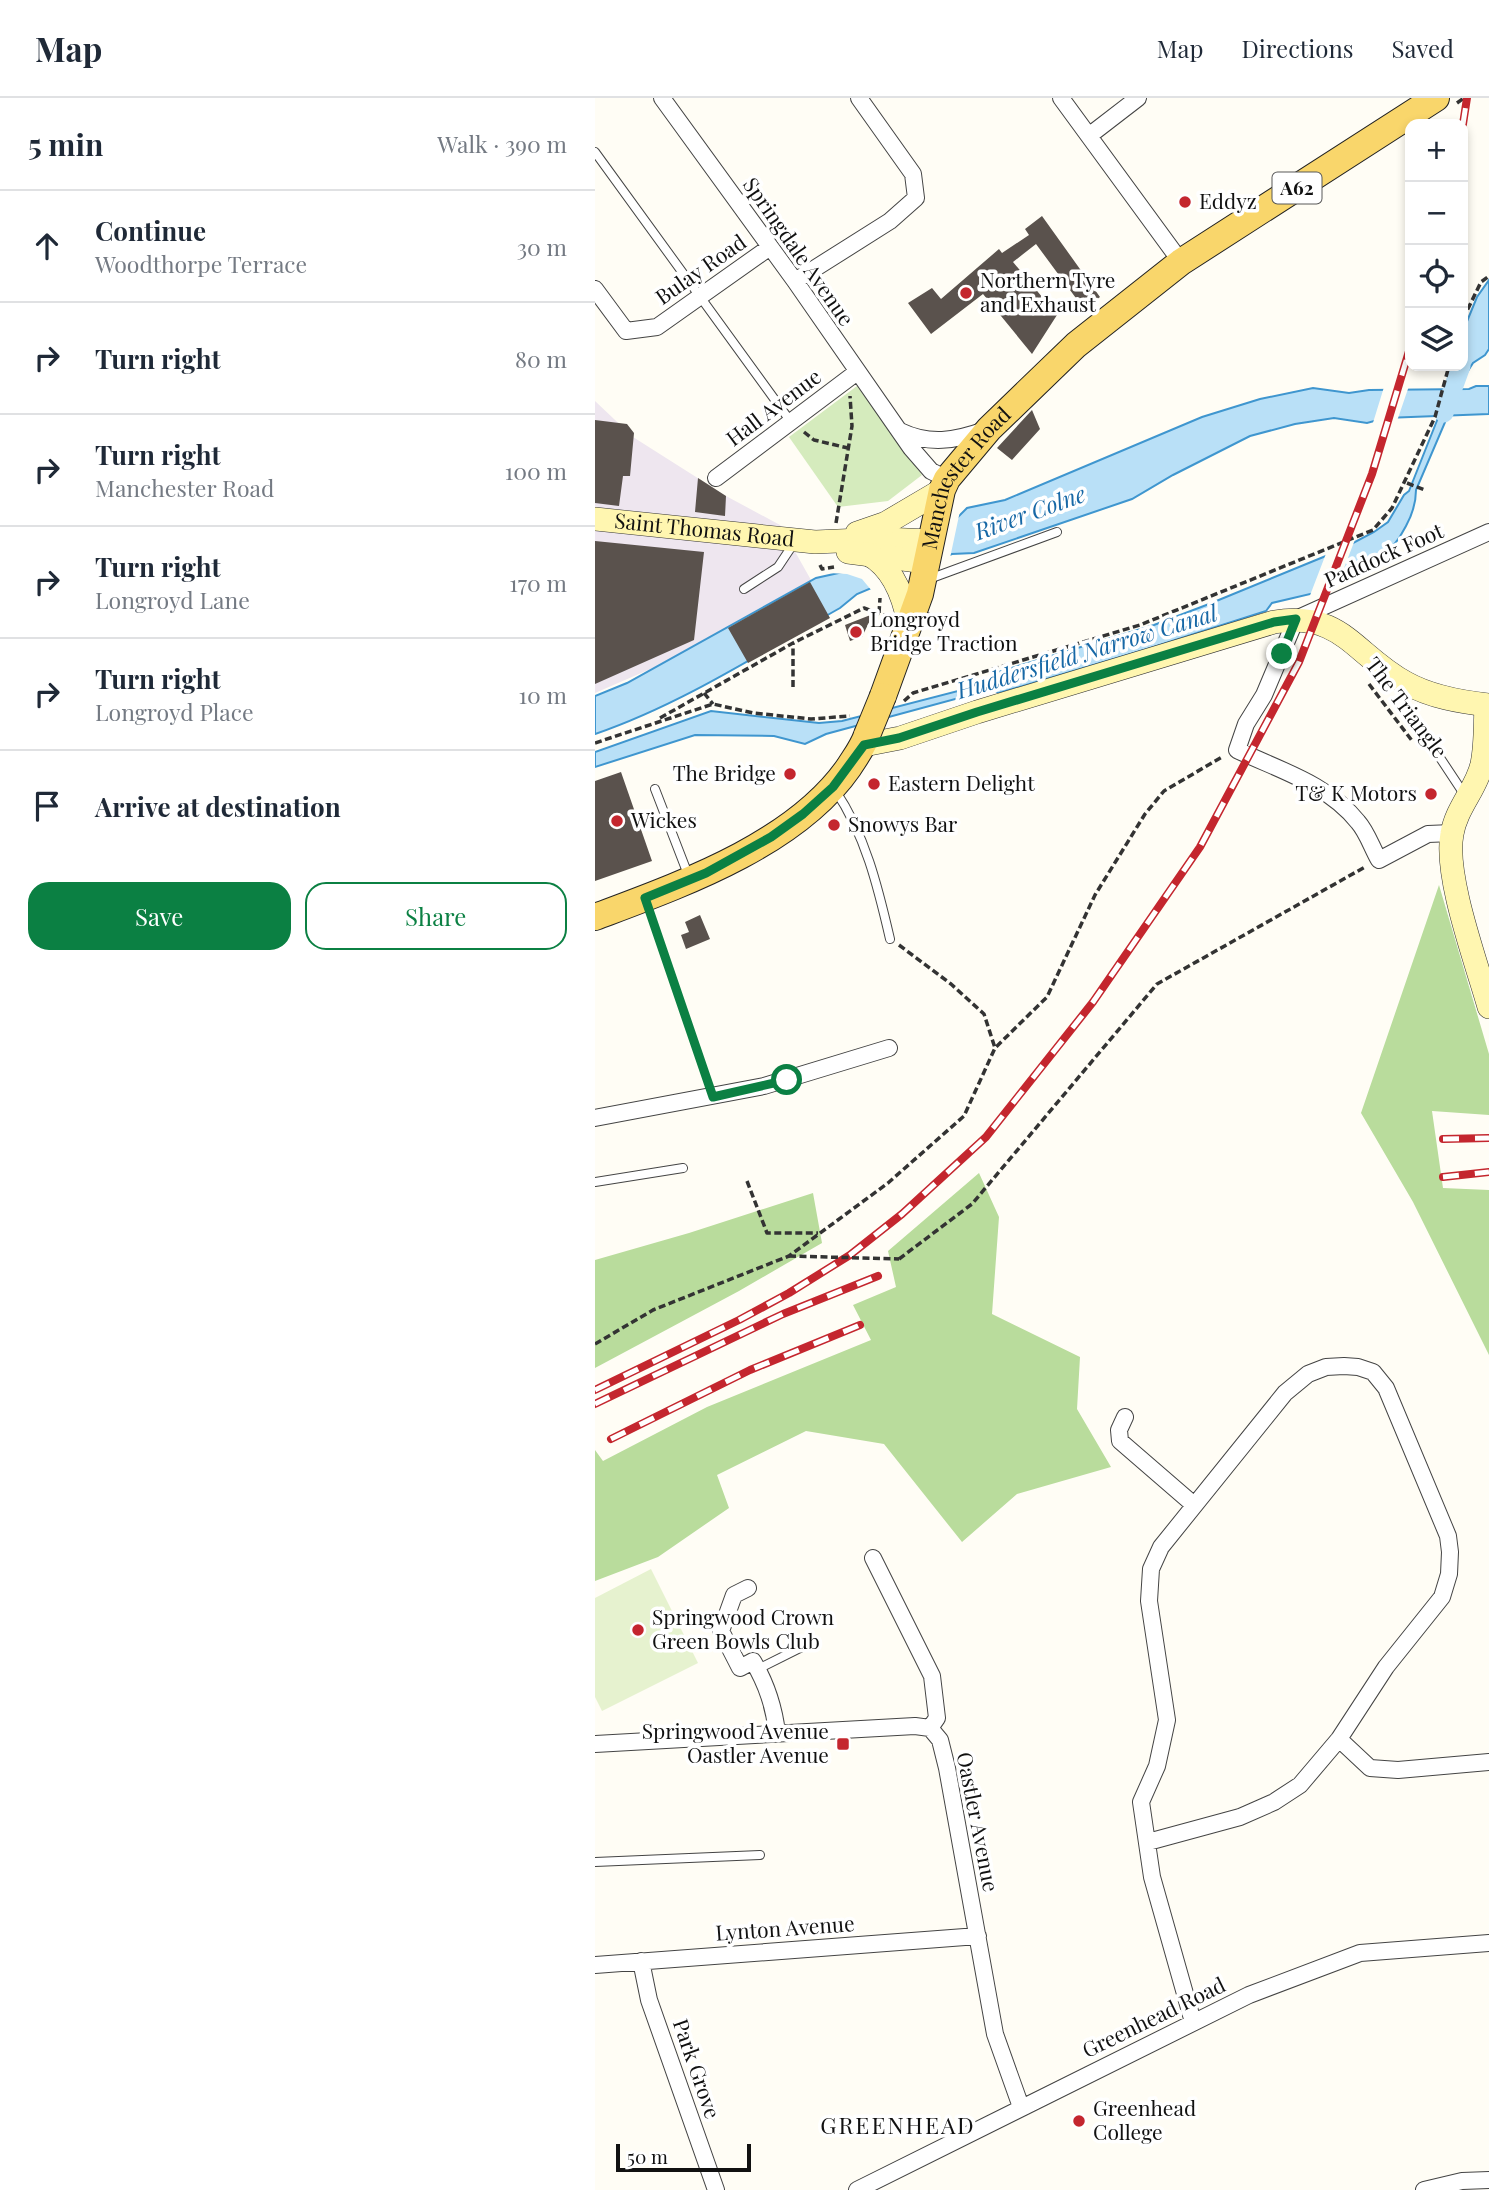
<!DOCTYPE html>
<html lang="en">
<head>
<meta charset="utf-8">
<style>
  body { margin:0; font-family:"Playfair Display",serif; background:#f2f2f3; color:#1f2937 }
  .controls { position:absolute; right:21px; top:21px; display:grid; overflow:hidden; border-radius:14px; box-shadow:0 4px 10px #0003 }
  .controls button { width:63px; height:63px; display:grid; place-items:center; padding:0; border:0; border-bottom:2px solid #e0e1e3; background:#fff; color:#1f2937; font:35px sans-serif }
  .scale { position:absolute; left:21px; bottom:18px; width:135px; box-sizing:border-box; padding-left:7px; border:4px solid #111; border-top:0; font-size:19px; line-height:24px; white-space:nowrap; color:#111; -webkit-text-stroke:5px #fff; paint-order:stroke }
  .stop { position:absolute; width:21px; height:21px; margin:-16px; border:5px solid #0b8043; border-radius:50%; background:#fff }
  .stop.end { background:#0b8043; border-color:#fff; box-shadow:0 2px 7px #0008 }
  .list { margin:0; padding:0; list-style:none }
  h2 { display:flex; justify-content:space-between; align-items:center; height:91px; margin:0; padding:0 28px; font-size:30px }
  h2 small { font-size:23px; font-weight:400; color:#747a83 }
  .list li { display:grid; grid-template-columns:46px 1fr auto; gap:21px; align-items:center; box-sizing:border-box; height:112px; padding:0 28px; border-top:2px solid #e0e1e3 }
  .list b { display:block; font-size:26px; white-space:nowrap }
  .list p { margin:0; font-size:23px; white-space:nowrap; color:#747a83 }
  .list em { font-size:23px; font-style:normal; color:#747a83 }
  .actions { display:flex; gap:14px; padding:21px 28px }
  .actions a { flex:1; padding:16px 0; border:2px solid #0b8043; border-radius:21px; text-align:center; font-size:24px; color:#0b8043 }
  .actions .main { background:#0b8043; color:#fff }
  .icon { flex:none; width:38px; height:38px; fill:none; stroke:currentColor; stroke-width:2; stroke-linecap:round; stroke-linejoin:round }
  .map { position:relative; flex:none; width:894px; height:2092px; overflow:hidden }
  header { display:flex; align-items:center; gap:42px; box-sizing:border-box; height:98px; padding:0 35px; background:#fff; border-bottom:2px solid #e0e1e3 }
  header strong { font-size:33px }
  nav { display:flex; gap:38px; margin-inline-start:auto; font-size:24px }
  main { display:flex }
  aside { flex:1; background:#fff }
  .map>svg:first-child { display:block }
  .industrial { fill:#eee6ef }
  .green { fill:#d5ebbd }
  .forest { fill:#b9dc9c }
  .pitch { fill:#e6f2cf }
  .water { fill:#b9e0f7; stroke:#3f96cf; stroke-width:2 }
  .pier { fill:#fffdf5 }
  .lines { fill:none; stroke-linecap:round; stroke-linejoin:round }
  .canal { stroke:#b9e0f7; stroke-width:19 }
  .building { fill:#5a524d }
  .lane-casing { stroke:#444; stroke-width:10 }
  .street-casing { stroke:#444; stroke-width:18 }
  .secondary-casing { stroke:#333; stroke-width:24 }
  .primary-casing { stroke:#222; stroke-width:28 }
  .path { stroke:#333; stroke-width:3.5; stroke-dasharray:7 3.5; stroke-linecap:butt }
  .lane { stroke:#fff; stroke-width:8 }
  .street { stroke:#fff; stroke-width:16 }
  .secondary { stroke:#fff6b0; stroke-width:23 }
  .primary { stroke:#f9d66b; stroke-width:26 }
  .rail-casing { stroke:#c4262e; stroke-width:8 }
  .rail { stroke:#fff; stroke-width:5; stroke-dasharray:16; stroke-linecap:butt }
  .primary-bridge-casing { stroke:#222; stroke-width:28; stroke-linecap:butt }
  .path-bridge { stroke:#333; stroke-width:3.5; stroke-dasharray:7 3.5; stroke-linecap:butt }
  .primary-bridge { stroke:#f9d66b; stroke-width:26 }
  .route { stroke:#0b8043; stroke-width:9 }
  .poi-dot { fill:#c4262e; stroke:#fff; stroke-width:2.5 }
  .labels { text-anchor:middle; stroke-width:7; stroke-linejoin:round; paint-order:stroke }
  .shield { fill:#fff; stroke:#585858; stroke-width:2 }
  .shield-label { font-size:19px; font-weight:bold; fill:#111 }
  .poi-label { font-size:21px; fill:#111; stroke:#fff; text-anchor:start }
  .street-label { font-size:21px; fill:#111; stroke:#fff }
  .water-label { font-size:23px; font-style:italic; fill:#1768a6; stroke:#fff }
  .neighbourhood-label { font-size:23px; letter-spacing:2px; fill:#111; stroke:#fff }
</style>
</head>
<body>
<header>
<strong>Map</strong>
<nav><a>Map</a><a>Directions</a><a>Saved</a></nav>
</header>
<main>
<aside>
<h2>5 min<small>Walk · 390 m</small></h2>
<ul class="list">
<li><svg class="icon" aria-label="ahead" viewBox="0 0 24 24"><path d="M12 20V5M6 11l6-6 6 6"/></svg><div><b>Continue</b><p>Woodthorpe Terrace</p></div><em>30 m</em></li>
<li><svg class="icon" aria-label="right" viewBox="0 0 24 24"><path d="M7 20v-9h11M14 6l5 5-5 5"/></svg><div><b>Turn right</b></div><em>80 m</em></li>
<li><svg class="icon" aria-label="right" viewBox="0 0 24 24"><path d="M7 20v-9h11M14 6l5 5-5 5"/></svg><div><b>Turn right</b><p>Manchester Road</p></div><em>100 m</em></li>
<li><svg class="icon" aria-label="right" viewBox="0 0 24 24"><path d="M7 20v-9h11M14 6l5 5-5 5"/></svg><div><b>Turn right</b><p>Longroyd Lane</p></div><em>170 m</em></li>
<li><svg class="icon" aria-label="right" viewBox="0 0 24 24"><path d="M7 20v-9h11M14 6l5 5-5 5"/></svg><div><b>Turn right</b><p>Longroyd Place</p></div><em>10 m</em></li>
<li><svg class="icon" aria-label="arrive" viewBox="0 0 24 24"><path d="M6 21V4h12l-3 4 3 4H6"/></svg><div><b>Arrive at destination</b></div></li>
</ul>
<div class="actions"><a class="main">Save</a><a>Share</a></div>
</aside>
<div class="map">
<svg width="894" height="2092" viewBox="0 0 894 2092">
  <rect width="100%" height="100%" fill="#fffdf5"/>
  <!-- industrial -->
  <path class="industrial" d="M0,303L38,339L131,398L185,427L216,482L60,569L0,595Z"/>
  <!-- green -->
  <path class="green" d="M262,288L327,377L293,403L243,409L194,339Z"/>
  <!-- forest -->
  <path class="forest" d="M844,787L894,956V1017L837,1013L848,1090L894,1092V1257L818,1104L766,1015Z
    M384,1075L404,1119L397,1216L485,1259L482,1311L516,1369L422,1396L367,1444L289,1346L211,1333L122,1377L134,1410L63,1459L0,1483V1352L8,1363L112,1309L276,1242L258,1207L301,1189L293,1153Z
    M218,1095L227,1145L144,1193L0,1270V1162L94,1135Z"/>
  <!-- pitch -->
  <path class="pitch" d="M56,1471L103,1565L7,1613L0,1599V1500Z"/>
  <!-- water -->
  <path class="water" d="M894,182V251L890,257L878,265L866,284L860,286L856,281L858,268H868V233L882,199Z
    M881,288H894V316L790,320L772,325L739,320L700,326L655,338L578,377L537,401L379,455L357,456L262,496L245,510C165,555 87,606 0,636V598L32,585L221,480L257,472L360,422L372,410L410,402L607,319L665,301L718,290L754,295L774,292L874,291Z
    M848,319L851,322L821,392C821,405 817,417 811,428C792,466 767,472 729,485L724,494L677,505L671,513L552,551L404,595L397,591L231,636L210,646L179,638L100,637L0,669V654L116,613L224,625L247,623L398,584L403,574L559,527L614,506L743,453L779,434L793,424L809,397L814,393L843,320Z"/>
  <!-- pier -->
  <path class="pier" d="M814,288L802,323L777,328L789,289Z
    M365,413L355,460L277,493L267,481L252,476L234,475L286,460L358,419Z
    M761,439L744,483L732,488L726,497L714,500L732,453Z"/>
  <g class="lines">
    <!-- canal -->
    <path class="canal" d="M849,315L866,268"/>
  </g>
  <!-- building -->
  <path class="building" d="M447,118L505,199L489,211L441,146L418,164L462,217L437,256L388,196L336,236L313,205L337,190L346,201L404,151L407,155L434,137L430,131Z
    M437,312L445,331L417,362L402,350Z
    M0,322L32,326L39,335L35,378H28L24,408L0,405Z
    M103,380L131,398L130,418L100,414Z
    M0,443L109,454L99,542L0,586Z
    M215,484L235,520L153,565L133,530Z
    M278,516L267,539L255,543L250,527Z
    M26,674L57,763L0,783V683Z
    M105,817L115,841L91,851L86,837L94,834L90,824Z"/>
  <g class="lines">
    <!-- lane casing -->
    <g class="lane-casing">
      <path id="lane" d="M0,54L196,324
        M334,481L462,434
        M149,491L183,469L199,445
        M321,516L342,522
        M830,637L869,696
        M60,691L94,779
        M240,692C270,736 283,789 295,841
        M0,1084L88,1070
        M163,1571L213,1546
        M0,1764L165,1757"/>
    </g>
    <!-- street casing -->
    <g class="street-casing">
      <path id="street" d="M67,0L200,183L316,350L336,373L352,381
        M466,0L586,164
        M495,37L543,0
        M200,183L295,123L321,100L318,76L264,0
        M0,191L31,233L62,229L175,149
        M305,333C334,347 360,343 390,332
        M121,380L262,274
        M857,735L833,736L784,762C777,750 772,734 763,724C733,686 684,672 642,652L651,626L669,597L701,521L894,434
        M0,1020L169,988L294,950
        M530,1319L524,1332L525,1343L599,1407
        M278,1460L337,1578L342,1620L335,1630
        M153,1490L139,1497L126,1533L145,1570L158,1563C172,1587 179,1608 182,1635
        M335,1630L345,1642L352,1670L400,1936L426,2009
        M744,1641L775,1670L803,1672L894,1664
        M0,1646L320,1628L335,1630
        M553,1744L645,1719L679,1704L705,1687L744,1641L791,1569L847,1499L854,1476L855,1454L853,1438L791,1290L778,1274L763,1269L749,1268L731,1269L713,1276L690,1295L566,1449L556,1471L554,1503L572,1622L562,1668L546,1704L557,1779L598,1924
        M46,1863L54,1902L121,2092
        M0,1867L383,1838
        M262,2092L654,1897L765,1855L894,1845
        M829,2092L867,2083L894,2082"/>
    </g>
    <!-- secondary casing -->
    <g class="secondary-casing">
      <g id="secondary">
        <path id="s1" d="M0,421L220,444L289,441L335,443"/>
        <path d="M262,435L291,425L347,392"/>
        <path d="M253,454L331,464"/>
        <path d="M273,456C298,469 309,500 314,526"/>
        <path d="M891,607C890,626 891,647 887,666C882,690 861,710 857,736C849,778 882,866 894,909"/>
        <path d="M269,647L305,640L382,614L679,524C748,513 759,557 811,585C836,599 865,604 894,607"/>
      </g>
    </g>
    <!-- primary casing -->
    <g class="primary-casing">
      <g id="primary">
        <path id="s2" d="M288,598L325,496L347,392L352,381L394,331L481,247L586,164L841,0"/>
        <path d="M0,819C85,787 200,747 254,669C261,658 268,649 272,637"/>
      </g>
    </g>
    <!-- path -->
    <path class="path" d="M862,5L869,0
      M868,221L886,184L894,178
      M209,334L219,342L253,350
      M812,385L830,392
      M241,425L257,328L255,298
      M225,467L227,471L239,469
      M284,515L285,500
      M774,586L818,644
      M198,589V545
      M109,595L118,606
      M309,603L318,595L545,527L778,432L797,410L840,319L854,268
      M65,620L198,545L269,510L294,519
      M0,645L118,606L158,615L216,621L255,618
      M56,819L113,983
      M304,847L356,886L389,916L400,950
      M152,1083L172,1135H223
      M304,1161L377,1106L562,886L770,769
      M0,1246L58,1212L194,1158L293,1085L369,1018L400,950L452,899L500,797L550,716L569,693L627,659"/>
    <!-- lane -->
    <use href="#lane" class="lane"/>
    <!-- street -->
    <use href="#street" class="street"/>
    <!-- secondary -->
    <use href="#secondary" class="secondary"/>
    <!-- primary -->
    <use href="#primary" class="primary"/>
    <!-- rail casing -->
    <g class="rail-casing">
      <path id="rail" d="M868,26L872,0
        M848,1041L894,1040
        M848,1079L894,1074
        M0,1292L144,1222L194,1195L255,1157L307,1116L391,1039L498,904L605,749L704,564L777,376L815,250
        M0,1306L188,1216L283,1178
        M16,1341L155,1272L265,1227"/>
    </g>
    <!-- rail -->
    <use href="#rail" class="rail"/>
    <!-- primary-bridge casing -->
    <g class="primary-bridge-casing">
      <path id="primary-bridge" d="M272,637L288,598"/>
    </g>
    <!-- path-bridge -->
    <path class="path-bridge" d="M194,1158L304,1161"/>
    <!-- primary-bridge -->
    <use href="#primary-bridge" class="primary-bridge"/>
  </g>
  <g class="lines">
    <!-- route -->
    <path class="route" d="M192,982L118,999L50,800L111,775L176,739L208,716L238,689L269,647L304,640L382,614L679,524L701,521L687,556"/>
  </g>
  <!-- markers -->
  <g class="poi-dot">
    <circle cx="590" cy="104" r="7"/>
    <circle cx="371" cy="195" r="7"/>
    <circle cx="261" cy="534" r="7"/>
    <circle cx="195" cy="676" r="7"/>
    <circle cx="279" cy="686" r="7"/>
    <circle cx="836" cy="696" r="7"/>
    <circle cx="22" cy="723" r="7"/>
    <circle cx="239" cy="727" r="7"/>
    <circle cx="43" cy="1532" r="7"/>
    <rect x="241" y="1639" width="14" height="14" rx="3.5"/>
    <circle cx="484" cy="2023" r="7"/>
  </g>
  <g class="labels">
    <!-- shield labels -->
    <rect class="shield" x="677.5" y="74.5" width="49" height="31" rx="5"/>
    <g class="shield-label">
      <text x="702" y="97">A62</text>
    </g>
    <!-- poi labels -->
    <g class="poi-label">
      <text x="604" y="111">Eddyz</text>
      <text x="385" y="190">Northern Tyre<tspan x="385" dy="24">and Exhaust</tspan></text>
      <text x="275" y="529">Longroyd<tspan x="275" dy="24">Bridge Traction</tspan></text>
      <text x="181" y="683" text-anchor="end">The Bridge</text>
      <text x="293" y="693">Eastern Delight</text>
      <text x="822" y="703" text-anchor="end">T&amp; K Motors</text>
      <text x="36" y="730">Wickes</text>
      <text x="253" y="734">Snowys Bar</text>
      <text x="57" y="1527">Springwood Crown<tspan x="57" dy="24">Green Bowls Club</tspan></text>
      <text x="234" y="1641" text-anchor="end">Springwood Avenue<tspan x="234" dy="24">Oastler Avenue</tspan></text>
      <text x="498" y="2018">Greenhead<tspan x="498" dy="24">College</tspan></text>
    </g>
    <!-- street labels -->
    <g class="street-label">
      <text transform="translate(203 154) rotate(55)" y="7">Springdale Avenue</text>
      <text transform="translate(106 172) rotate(-35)" y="7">Bulay Road</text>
      <text transform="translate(179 310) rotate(-37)" y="7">Hall Avenue</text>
      <text dy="7" stroke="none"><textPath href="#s2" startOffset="236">Manchester Road</textPath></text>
      <text dy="7" stroke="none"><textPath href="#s1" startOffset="110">Saint Thomas Road</textPath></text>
      <text transform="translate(789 458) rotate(-24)" y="7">Paddock Foot</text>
      <text transform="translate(811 610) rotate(53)" y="7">The Triangle</text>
      <text transform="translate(382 1724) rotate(79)" y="7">Oastler Avenue</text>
      <text transform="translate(190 1831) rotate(-4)" y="7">Lynton Avenue</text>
      <text transform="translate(559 1920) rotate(-26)" y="7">Greenhead Road</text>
      <text transform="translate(101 1971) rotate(71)" y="7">Park Grove</text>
    </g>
    <!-- water labels -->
    <g class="water-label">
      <text transform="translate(435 415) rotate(-20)" y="8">River Colne</text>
      <text transform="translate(492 554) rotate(-17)" y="8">Huddersfield Narrow Canal</text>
    </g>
    <!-- neighbourhood labels -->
    <g class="neighbourhood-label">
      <text x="303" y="2036">GREENHEAD</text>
    </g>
  </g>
</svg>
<div class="controls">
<button>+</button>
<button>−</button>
<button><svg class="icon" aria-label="locate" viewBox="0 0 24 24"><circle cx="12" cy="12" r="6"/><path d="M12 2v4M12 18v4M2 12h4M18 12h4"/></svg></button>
<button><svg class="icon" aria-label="layers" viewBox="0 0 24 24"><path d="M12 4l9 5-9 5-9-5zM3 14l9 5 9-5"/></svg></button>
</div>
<div class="scale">50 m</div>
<div class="stop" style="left:192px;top:982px"></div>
<div class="stop end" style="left:687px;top:556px"></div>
</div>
</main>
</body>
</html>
